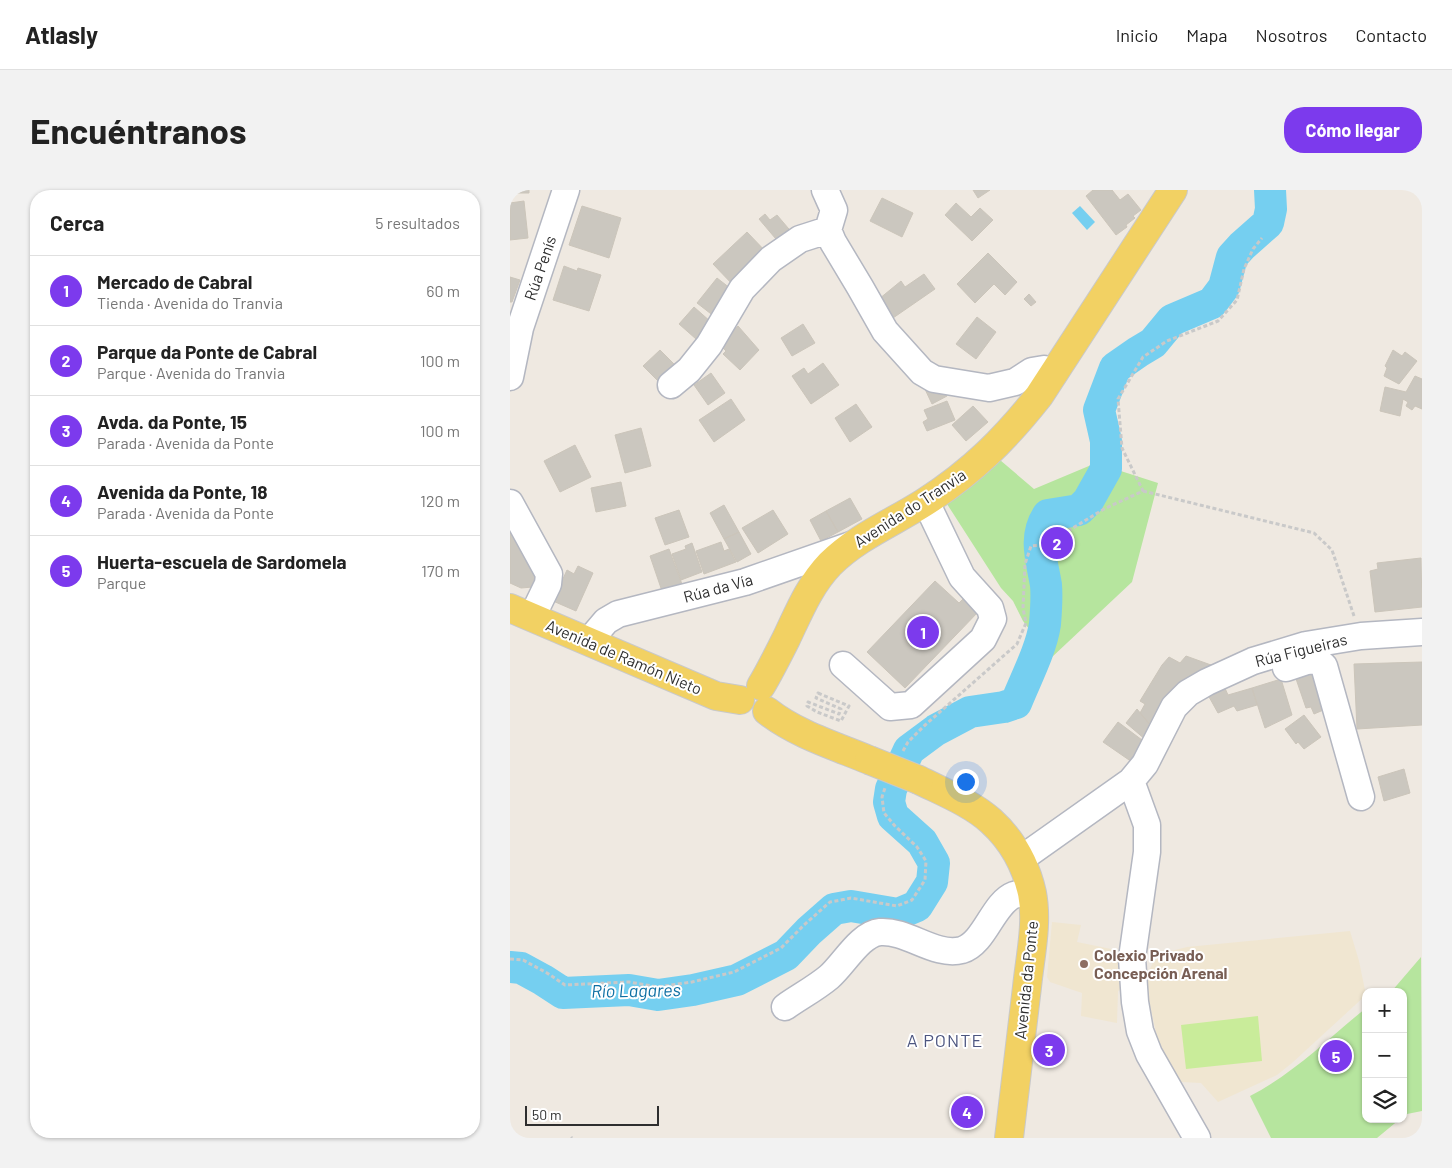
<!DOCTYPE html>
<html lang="es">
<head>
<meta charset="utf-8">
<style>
  body { margin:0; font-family:Barlow,sans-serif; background:#f2f2f2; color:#222 }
  .controls { position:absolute; right:15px; bottom:15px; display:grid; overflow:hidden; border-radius:10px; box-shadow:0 1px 4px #0004 }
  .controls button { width:45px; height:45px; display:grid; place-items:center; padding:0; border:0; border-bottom:1px solid #e0e0e0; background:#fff; color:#222; font:25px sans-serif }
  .scale { position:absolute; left:15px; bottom:12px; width:134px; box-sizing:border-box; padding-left:5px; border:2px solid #2e2e2e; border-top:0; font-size:14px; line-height:18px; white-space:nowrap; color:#2e2e2e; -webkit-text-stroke:4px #fff; paint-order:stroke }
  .you { position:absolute; left:455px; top:591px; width:18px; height:18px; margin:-12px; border:4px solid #fff; border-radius:50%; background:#1a73e8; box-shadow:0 0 0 8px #1a73e833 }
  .badge { display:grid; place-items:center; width:32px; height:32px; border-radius:50%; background:#7c3aed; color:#fff; font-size:16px; font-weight:700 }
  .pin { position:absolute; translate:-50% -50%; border:2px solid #fff; box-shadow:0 1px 5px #0006 }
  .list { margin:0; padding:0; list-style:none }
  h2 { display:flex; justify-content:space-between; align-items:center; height:65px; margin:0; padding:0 20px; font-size:21px }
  h2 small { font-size:16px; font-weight:400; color:#767676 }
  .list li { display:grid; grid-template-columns:32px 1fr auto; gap:15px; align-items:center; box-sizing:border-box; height:70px; padding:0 20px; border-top:1px solid #e0e0e0 }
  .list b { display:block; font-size:19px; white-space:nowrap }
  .list p { margin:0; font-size:16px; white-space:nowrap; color:#767676 }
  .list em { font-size:16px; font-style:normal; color:#767676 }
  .icon { flex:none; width:28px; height:28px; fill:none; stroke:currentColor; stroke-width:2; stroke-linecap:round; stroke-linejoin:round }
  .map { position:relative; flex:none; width:912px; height:948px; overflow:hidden; border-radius:20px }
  header { display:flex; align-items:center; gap:30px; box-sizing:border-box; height:70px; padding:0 25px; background:#fff; border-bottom:1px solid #e0e0e0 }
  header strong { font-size:24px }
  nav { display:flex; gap:28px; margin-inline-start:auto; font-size:18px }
  .intro { display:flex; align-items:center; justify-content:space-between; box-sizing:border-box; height:120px; padding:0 30px }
  h1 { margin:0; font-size:35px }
  .button { padding:12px 22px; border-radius:20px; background:#7c3aed; color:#fff; font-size:18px; font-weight:700 }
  main { display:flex; gap:30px; padding:0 30px }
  aside { flex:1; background:#fff; border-radius:20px; box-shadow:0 1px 4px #0004 }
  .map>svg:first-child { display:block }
  .education { fill:#f0e6d1 }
  .green { fill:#b6e59e }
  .pitch { fill:#c9ec9a }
  .water { fill:#75cff0 }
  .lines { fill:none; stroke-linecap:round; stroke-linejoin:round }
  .river { stroke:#75cff0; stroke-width:32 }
  .building { fill:#cbc7bf; stroke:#cbc5ba }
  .minor-casing { stroke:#b4b7c1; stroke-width:29 }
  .major-casing { stroke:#c9c9c9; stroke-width:30 }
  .path { stroke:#c9c9c9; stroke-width:3; stroke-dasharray:4 2.5; stroke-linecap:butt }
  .minor { stroke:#fff; stroke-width:26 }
  .major { stroke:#f2d163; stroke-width:28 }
  .major-bridge-casing { stroke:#c9c9c9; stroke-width:30; stroke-linecap:butt }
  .major-bridge { stroke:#f2d163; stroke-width:28 }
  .education-dot { fill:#8d6e63; stroke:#fff; stroke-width:2 }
  .labels { text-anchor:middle; stroke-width:4; stroke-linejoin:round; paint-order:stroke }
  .street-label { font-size:16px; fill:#2e2e2e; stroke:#fff }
  .education-label { font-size:16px; font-weight:bold; fill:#785e54; stroke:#fff; text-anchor:start }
  .water-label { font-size:18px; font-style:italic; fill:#0d6fa3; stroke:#fff }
  .neighbourhood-label { font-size:18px; letter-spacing:1px; fill:#4d5680; stroke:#fff }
</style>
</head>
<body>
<header>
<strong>Atlasly</strong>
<nav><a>Inicio</a><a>Mapa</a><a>Nosotros</a><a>Contacto</a></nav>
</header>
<div class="intro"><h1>Encuéntranos</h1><a class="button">Cómo llegar</a></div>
<main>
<aside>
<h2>Cerca<small>5 resultados</small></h2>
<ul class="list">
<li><span class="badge">1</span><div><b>Mercado de Cabral</b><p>Tienda · Avenida do Tranvia</p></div><em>60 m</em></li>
<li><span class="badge">2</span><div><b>Parque da Ponte de Cabral</b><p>Parque · Avenida do Tranvia</p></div><em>100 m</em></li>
<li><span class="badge">3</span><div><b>Avda. da Ponte, 15</b><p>Parada · Avenida da Ponte</p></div><em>100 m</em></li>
<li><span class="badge">4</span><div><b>Avenida da Ponte, 18</b><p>Parada · Avenida da Ponte</p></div><em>120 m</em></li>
<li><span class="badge">5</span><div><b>Huerta-escuela de Sardomela</b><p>Parque</p></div><em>170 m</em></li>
</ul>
</aside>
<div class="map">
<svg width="912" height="948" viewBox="0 0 912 948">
  <rect width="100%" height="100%" fill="#efe9e1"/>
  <!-- education -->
  <path class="education" d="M542,732L571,735L567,752L611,761L610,800L608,801L607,833L571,826L572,803L540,792L537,787Z
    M840,741L849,771L856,805L782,873L767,885L708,912L691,893L671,892L660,875L647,847L638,806V782L643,773L651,765L657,762L677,757Z"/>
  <!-- green -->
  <path class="green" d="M490,270L524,299L586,273L648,293L622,392L541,468L513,431L503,411L491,398L437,314Z
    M911,767L912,921L897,924L893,927V802H881Z
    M856,818V929H890L867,948H761L740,906C783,884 819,848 856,818Z"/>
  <!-- pitch -->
  <path class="pitch" d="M748,826L752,871L676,879L671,835Z"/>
  <!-- water -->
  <path class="water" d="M570,16L585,32L577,40L562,23Z"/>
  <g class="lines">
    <!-- river -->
    <path class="river" d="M0,777L11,778L33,790L53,803L119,800L148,805L183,800L227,790L276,765L299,741L324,719L341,716L388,724L407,716L422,692L424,673L412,652L383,626L379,612L381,599L399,560L426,540L460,522L494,517L506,513C516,488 531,460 535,434C536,422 537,407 536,395C532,371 523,347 538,325L569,320L578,311L596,279V251L589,220L605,178L628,162L643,153L662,130L702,113L714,97L722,67L732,56L758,33L761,19L760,0"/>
  </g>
  <!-- building -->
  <path class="building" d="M0,0H19V3H0Z
    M463,0H480L468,8Z
    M583,0H602L610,10L618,4L631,20L623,26L625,28L616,35L617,37L606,45L576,6Z
    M372,8L403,23L392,47L360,31Z
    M14,11L18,48L0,50V13Z
    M446,13L461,27L470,18L483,30L462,51L435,25Z
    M72,16L111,28L99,68L59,55Z
    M255,24L260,30L267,25L284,45L271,55L249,29Z
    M237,42L259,65L225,97L203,74Z
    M478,63L507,92L495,105L484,94L465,113L447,94Z
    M54,76L67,81L68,78L91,85L79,121L43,110Z
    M414,84L425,99L383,128L369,109L391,91L395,97Z
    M0,87L10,90L2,112H0Z
    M207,88L225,102L205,127L187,113Z
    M519,104L526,112L521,116L514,109Z
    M184,117L201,132L186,149L169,134Z
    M467,127L486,142L466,169L446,154Z
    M293,134L305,153L282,166L271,148Z
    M228,136L249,160L230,180L213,164L216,161L210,155Z
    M150,160L169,179L152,195L133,176Z
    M883,160L892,166L895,162L907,171L889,194L874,186L877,178L875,176Z
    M313,173L329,195L301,214L282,186L294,178L298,184Z
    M201,183L215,203L198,215L184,195Z
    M905,186L912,189V219L905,216L902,220L896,216L898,212L893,209L890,226L870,221L875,197L896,202Z
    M414,197L433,198L437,206L422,214Z
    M221,209L235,230L204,252L189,230Z
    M437,211L445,230L417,241L413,232L418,229L414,220Z
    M346,214L362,237L340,252L325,228Z
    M463,216L478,232L456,251L442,235Z
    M131,238L141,276L115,283L105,245Z
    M65,255L81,287L50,302L34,271Z
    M111,292L116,316L86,322L81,298Z
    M340,308L352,329L328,342L316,321Z
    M214,315L229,342L214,349L200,323Z
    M169,320L179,347L155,355L145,328Z
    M263,320L278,344L248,363L232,338Z
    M316,321L328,342L311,351L300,330Z
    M0,338L28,383L23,397L11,398L0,393Z
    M229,342L241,364L227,372L214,349Z
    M211,352L214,361L219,359L226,372L194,384L186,361Z
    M182,353L192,382L171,390L162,364L176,359L175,356Z
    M159,359L173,397L153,404L140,366Z
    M911,368L912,417L865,422L860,381L868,379L867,373Z
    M68,376L83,383L66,421L43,411L57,380L64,384Z
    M425,391L449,413L455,407L469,421L395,498L357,462Z
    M676,466L701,475L674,489L642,537L630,523L635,514L630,511L652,475L659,467L670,473Z
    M912,472V535L847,539L844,474Z
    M805,474L818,518L804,524L801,517L796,518L783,480Z
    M771,489L782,525L755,538L742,498Z
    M714,496L718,505L742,498L747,515L727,521L724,516L708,523L698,505Z
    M627,519L642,537L636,550L616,533Z
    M794,525L811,547L794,559L788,552L786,554L775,539Z
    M608,532L636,553L622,572L593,552Z
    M894,579L900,603L874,611L868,587Z"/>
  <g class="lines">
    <!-- minor casing -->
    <g class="minor-casing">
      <path id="minor" d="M315,0L324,20L318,40L323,52L350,97L375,141L412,182L424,189L479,198L505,192L522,181L534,179L544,183
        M0,187L10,138L56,0
        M161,195L179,180L199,155L232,99L261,69L290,49L318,40
        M0,313L39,384L38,394L22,427
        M79,451L96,431L108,424L235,392L344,354
        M333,475L380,517L401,515L473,449L483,429L480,418L452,387L416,312
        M776,478L797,471L807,470L814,476L851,607
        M621,591L637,635V662L622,768L625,812L630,841L639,864L687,948
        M511,669L621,591L635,574L664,517L678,503L697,492L743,471L796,455L851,446L912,442
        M275,817C289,807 306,798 319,787C334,774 350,744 370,742C398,740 424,767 452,760C475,753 483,713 504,705C509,703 517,705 522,705"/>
    </g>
    <!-- major casing -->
    <g class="major-casing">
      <path id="major" d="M0,418L206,506L230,510
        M251,496C260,481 268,465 276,449C289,422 299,396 320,374C347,347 384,332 415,312C462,282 495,249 529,206L663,0
        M257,521C286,544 325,556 359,570
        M409,590C433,602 461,613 481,631C502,650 516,676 522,703C528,733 520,767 517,797C511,847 505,898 499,948"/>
    </g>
    <!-- path -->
    <path class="path" d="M633,301L804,343L822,360L844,426
      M308,503L339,516L331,531L307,522L297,516L298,512L329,524L331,519L306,508Z
      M393,561L398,552L414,536L507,454L516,433L513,418L515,374L521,356L535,355L594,319L633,301L612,258L608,209L633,167L657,151L708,131L727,110L734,79L743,59L752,48
      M0,769L13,770L37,783L55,795L119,792L148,797L182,792L224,782L271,758L294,735L320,712L341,708L387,716L402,710L415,690L416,671L407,657L385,636L374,623L372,607L375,598
      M61,947L62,948"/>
    <!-- minor -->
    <use href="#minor" class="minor"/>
    <!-- major -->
    <use href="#major" class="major"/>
    <!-- major-bridge casing -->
    <g class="major-bridge-casing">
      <path id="major-bridge" d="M359,570L409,590"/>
    </g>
    <!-- major-bridge -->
    <use href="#major-bridge" class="major-bridge"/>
  </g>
  <!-- markers -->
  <circle class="education-dot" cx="574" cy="774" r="5"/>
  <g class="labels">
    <!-- street labels -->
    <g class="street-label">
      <text transform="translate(30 78) rotate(-71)" y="6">Rúa Penís</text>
      <text transform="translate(400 318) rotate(-33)" y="6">Avenida do Tranvia</text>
      <text transform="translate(208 398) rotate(-15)" y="6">Rúa da Vía</text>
      <text transform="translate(791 460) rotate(-14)" y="6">Rúa Figueiras</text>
      <text transform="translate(114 467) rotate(23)" y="6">Avenida de Ramón Nieto</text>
      <text transform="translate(516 790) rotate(-84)" y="6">Avenida da Ponte</text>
    </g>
    <!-- education labels -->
    <g class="education-label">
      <text x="584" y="771">Colexio Privado<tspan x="584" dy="18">Concepción Arenal</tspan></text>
    </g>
    <!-- water labels -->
    <g class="water-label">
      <text transform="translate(126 801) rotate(-1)" y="6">Río Lagares</text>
    </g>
    <!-- neighbourhood labels -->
    <g class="neighbourhood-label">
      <text x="435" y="857">A PONTE</text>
    </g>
  </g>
</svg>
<div class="controls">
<button>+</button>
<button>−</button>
<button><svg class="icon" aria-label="layers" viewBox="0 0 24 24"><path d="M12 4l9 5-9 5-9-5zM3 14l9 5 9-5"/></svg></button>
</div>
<div class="scale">50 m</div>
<div class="you"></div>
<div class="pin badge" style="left:413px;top:442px">1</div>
<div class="pin badge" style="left:547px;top:353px">2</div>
<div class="pin badge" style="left:539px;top:860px">3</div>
<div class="pin badge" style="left:457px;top:922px">4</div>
<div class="pin badge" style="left:826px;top:866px">5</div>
</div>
</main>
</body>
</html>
